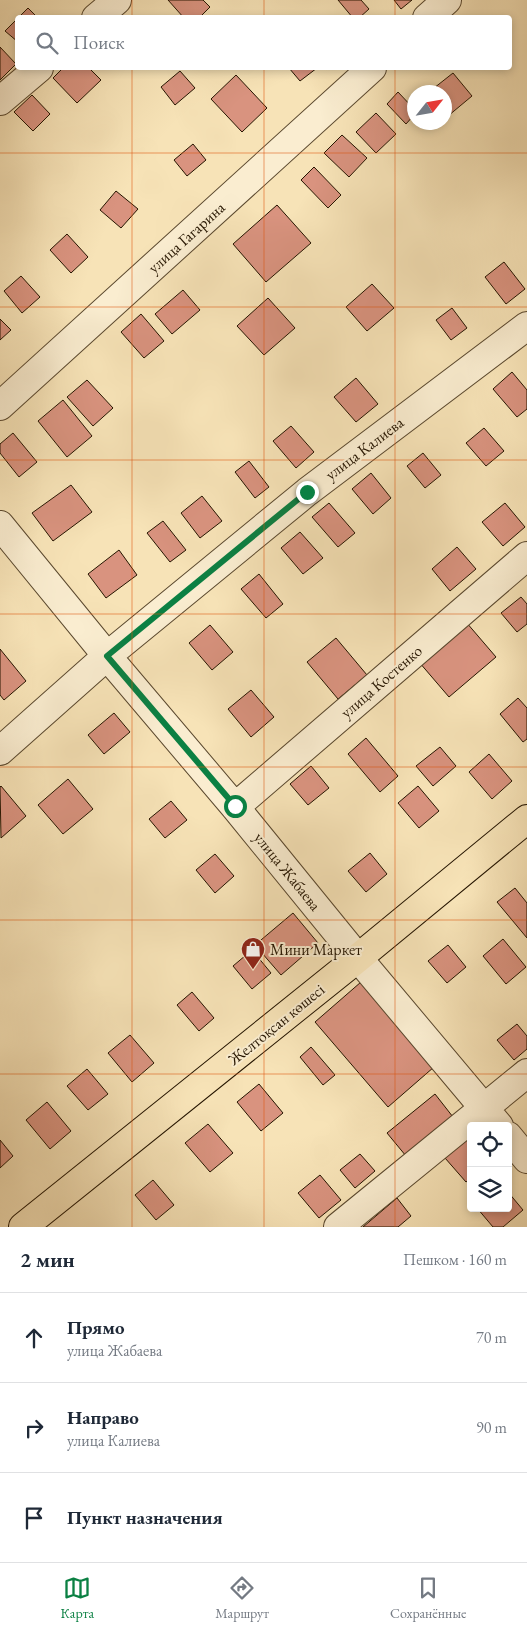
<!DOCTYPE html>
<html lang="ru">
<head>
<meta charset="utf-8">
<style>
  body { margin:0; font-family:"EB Garamond",serif; background:#f6f6f7; color:#1f2937 }
  .controls { position:absolute; right:15px; bottom:15px; display:grid; overflow:hidden; border-radius:5px; box-shadow:0 2px 8px #0003 }
  .controls button { width:45px; height:45px; display:grid; place-items:center; padding:0; border:0; border-bottom:1px solid #e0e1e3; background:#fff; color:#1f2937; font:25px sans-serif }
  .compass { position:absolute; left:407px; top:85px; width:45px; height:45px; border-radius:50%; background:#fff; box-shadow:0 2px 8px #0003; rotate:59deg }
  .stop { position:absolute; width:15px; height:15px; margin:-11px; border:4px solid #0b8043; border-radius:50%; background:#fff }
  .stop.end { background:#0b8043; border-color:#fff; box-shadow:0 1px 5px #0008 }
  .list { margin:0; padding:0; list-style:none }
  h2 { display:flex; justify-content:space-between; align-items:center; height:65px; margin:0; padding:0 20px; font-size:21px }
  h2 small { font-size:16px; font-weight:400; color:#747a83 }
  .list li { display:grid; grid-template-columns:32px 1fr auto; gap:15px; align-items:center; box-sizing:border-box; height:90px; padding:0 20px; border-top:1px solid #e0e1e3 }
  .list b { display:block; font-size:19px; white-space:nowrap }
  .list p { margin:0; font-size:16px; white-space:nowrap; color:#747a83 }
  .list em { font-size:16px; font-style:normal; color:#747a83 }
  .icon { flex:none; width:28px; height:28px; fill:none; stroke:currentColor; stroke-width:2; stroke-linecap:round; stroke-linejoin:round }
  .map { position:relative; flex:none; width:527px; height:1227px; overflow:hidden }
  .search { position:absolute; background:#fff; box-shadow:0 2px 8px #0003; left:15px; right:15px; top:15px; height:55px; display:flex; align-items:center; gap:12px; box-sizing:border-box; padding:0 18px; border-radius:5px; color:#747a83; font-size:19px }
  .sheet { height:335px; background:#fff }
  nav { display:flex; justify-content:space-around; align-items:center; box-sizing:border-box; height:70px; border-top:1px solid #e0e1e3; background:#fff; font-size:14px; color:#747a83 }
  nav a { display:grid; justify-items:center; gap:2px }
  nav .on { color:#0b8043 }
  .map>svg:first-child { display:block }
  .building { fill:#d9937f; stroke:#251500 }
  .lines { fill:none; stroke-linecap:round; stroke-linejoin:round }
  .minor-casing { stroke:#5a482e; stroke-width:30 }
  .major-casing { stroke:#251500; stroke-width:30 }
  .minor { stroke:#faedd0; stroke-width:28 }
  .major { stroke:#f7e3b7; stroke-width:28 }
  .route { stroke:#0b8043; stroke-width:6 }
  .grid { fill:none; stroke:#de560b; stroke-width:1; stroke-opacity:0.55 }
  .labels { text-anchor:middle; stroke-width:4; stroke-linejoin:round; paint-order:stroke }
  .street-label { font-size:16px; fill:#251500; stroke:#faedd0 }
  .poi-label { font-size:16px; fill:#251500; stroke:#faedd0; text-anchor:start }
</style>
</head>
<body>
<div class="map">
<svg width="527" height="1227" viewBox="0 0 527 1227">
  <rect width="100%" height="100%" fill="#f7e3b7"/>
  <filter id="stains"><feTurbulence type="fractalNoise" baseFrequency=".004" numOctaves="4"/><feColorMatrix values="0 0 0 0 .2 0 0 0 0 .09 0 0 0 0 .02 0 0 0 .5 -.17"/></filter>
  <radialGradient id="worn" r=".72"><stop offset=".6" stop-color="#630" stop-opacity="0"/><stop offset="1" stop-color="#630" stop-opacity=".3"/></radialGradient>
  <!-- building -->
  <path class="building" d="M168,0H203L210,7L199,18H184Z
    M338,0H361L369,9L359,18H353Z
    M394,0H412L401,9Z
    M28,8L38,18H18Z
    M18,18V42L5,31Z
    M0,47L16,64L0,80Z
    M63,68H89L101,80L77,103L53,78Z
    M289,68H317L300,81Z
    M180,71L195,88L175,105L161,87Z
    M453,73L472,96L448,116L444,112V92H429Z
    M236,75L267,108L242,132L211,99Z
    M398,92L414,109V115L406,124L387,104Z
    M32,95L50,114L33,131L14,112Z
    M376,113L396,134L376,153L356,132Z
    M342,135L367,158L349,177L324,153Z
    M193,144L206,160L187,176L174,160Z
    M314,167L341,195L328,208L301,180Z
    M116,191L138,209L121,228L100,210Z
    M277,205L311,243L266,282L233,244Z
    M67,234L88,257L71,273L50,250Z
    M504,262L525,289L506,304L485,277Z
    M21,276L40,297L22,313L4,291Z
    M372,284L394,308L367,331L346,307Z
    M183,290L200,310L172,334L155,314Z
    M268,298L295,328L264,355L237,326Z
    M452,308L467,328L451,340L436,320Z
    M141,314L164,341L144,358L121,332Z
    M0,319L11,330L0,340Z
    M512,372L527,390V409L517,417L493,389Z
    M356,378L378,404L356,422L334,397Z
    M87,380L113,408L93,426L67,397Z
    M63,400L92,436L67,457L38,421Z
    M291,426L314,452L296,468L273,441Z
    M484,428L504,451L486,466L466,443Z
    M13,433L37,462L19,477L0,453V444Z
    M423,453L441,475L425,488L407,466Z
    M249,461L269,487L255,498L235,472Z
    M371,473L391,498L373,514L352,489Z
    M71,485L92,512L53,541L32,513Z
    M202,496L222,521L200,538L181,513Z
    M329,503L355,533L338,547L312,517Z
    M505,503L525,527L503,546L482,522Z
    M163,521L186,550L170,562L147,533Z
    M300,532L323,558L303,574L281,548Z
    M457,547L476,569L450,591L432,569Z
    M119,550L137,575L106,598L88,574Z
    M259,574L283,604L266,618L241,589Z
    M521,597L527,604V624L517,632L501,613Z
    M466,622L496,657L449,697L419,662Z
    M210,625L233,652L212,670L189,643Z
    M336,638L367,675L338,699L307,662Z
    M0,649L26,681L4,700L0,695Z
    M251,690L274,717L251,737L228,709Z
    M518,698L527,708V739L523,742L500,714Z
    M114,713L130,732L104,754L88,735Z
    M366,738L398,776L380,792L348,754Z
    M440,747L456,766L433,786L416,766Z
    M489,754L512,781L492,799L469,772Z
    M311,766L329,788L308,805L290,784Z
    M68,779L93,809L63,834L38,805Z
    M1,786L26,816L1,838L0,787Z
    M418,786L439,811L419,828L398,803Z
    M171,801L187,820L165,838L149,819Z
    M370,853L387,874L366,892L348,871Z
    M215,854L234,876L215,893L196,870Z
    M515,888L527,903V938L497,902Z
    M293,913L318,943L281,975L255,945Z
    M503,939L526,967L506,984L483,956Z
    M448,945L466,967L447,983L428,961Z
    M252,950L271,973L252,989L233,966Z
    M361,982L434,1067L388,1107L315,1022Z
    M192,992L214,1018L199,1031L177,1005Z
    M517,1024L527,1036V1049L514,1060L497,1040Z
    M130,1035L154,1063L132,1082L108,1053Z
    M311,1047L335,1075L323,1085L300,1057Z
    M87,1069L108,1094L88,1110L67,1086Z
    M259,1084L283,1113L261,1131L237,1102Z
    M435,1094L453,1117L406,1156L387,1133Z
    M47,1102L71,1131L50,1149L26,1120Z
    M208,1124L233,1153L210,1172L185,1143Z
    M469,1138L471,1140V1178L466,1182L445,1158Z
    M0,1140L13,1156L0,1168Z
    M360,1154L375,1171L355,1188L340,1170Z
    M320,1175L341,1200L319,1218L298,1193Z
    M153,1180L174,1205L156,1220L135,1195Z
    M508,1192L523,1210L503,1227H493L477,1208H508Z
    M397,1198L411,1216L398,1227H363Z"/>
  <g class="lines">
    <!-- minor casing -->
    <g class="minor-casing">
      <path id="minor" d="M96,18L117,0
        M427,18L447,0
        M0,101L39,68
        M0,406L372,68
        M0,525L107,656L235,807L358,958L499,1126
        M0,751L107,656L307,492L527,326
        M235,807L527,556
        M508,1136L527,1159
        M338,1227L527,1073"/>
    </g>
    <!-- major casing -->
    <g class="major-casing">
      <path id="major" d="M23,1227L358,958L527,819"/>
    </g>
    <!-- minor -->
    <use href="#minor" class="minor"/>
    <!-- major -->
    <use href="#major" class="major"/>
  </g>
  <g class="lines">
    <!-- route -->
    <path class="route" d="M235,806L107,656L307,492"/>
  </g>
  <!-- grid -->
  <path class="grid" d="M132,0V18M264,0V18M395,0V18M132,68V1227M264,68V1227M395,68V1227M0,153H527M0,307H527M0,460H527M0,614H527M0,767H527M0,920H527M0,1074H527"/>
  <!-- icons -->
  <defs>
    <g id="shop-pin" transform="scale(1.25)"><path d="M0 17L-7.5 6A9.5 9.5 0 1 1 7.5 6Z" fill="#8f2418" stroke="#faedd0"/><path d="M-5-2.5h2.3a2.7 3.5 0 0 1 5.4 0H5L5.5 6h-11ZM-1.5-2.5h3a1.5 2.3 0 0 0-3 0Z" fill="#fff"/></g>
  </defs>
  <g fill-rule="evenodd">
    <use href="#shop-pin" x="253" y="949"/>
  </g>
  <g class="labels">
    <!-- street labels -->
    <g class="street-label">
      <text transform="translate(186 237) rotate(-42)" y="6">улица Гагарина</text>
      <text transform="translate(364 448) rotate(-37)" y="6">улица Калиева</text>
      <text transform="translate(381 681) rotate(-41)" y="6">улица Костенко</text>
      <text transform="translate(288 871) rotate(51)" y="6">улица Жабаева</text>
      <text transform="translate(276 1024) rotate(-39)" y="6">Желтоқсан көшесі</text>
    </g>
    <!-- poi labels -->
    <g class="poi-label">
      <text x="270" y="955">Мини Маркет</text>
    </g>
  </g>
  <rect width="100%" height="100%" filter="url(#stains)"/>
  <rect width="100%" height="100%" fill="url(#worn)"/>
</svg>
<div class="controls">
<button><svg class="icon" aria-label="locate" viewBox="0 0 24 24"><circle cx="12" cy="12" r="6"/><path d="M12 2v4M12 18v4M2 12h4M18 12h4"/></svg></button>
<button><svg class="icon" aria-label="layers" viewBox="0 0 24 24"><path d="M12 4l9 5-9 5-9-5zM3 14l9 5 9-5"/></svg></button>
</div>
<svg class="compass" viewBox="-18 -18 36 36"><path d="M0-13l5 13h-10z" fill="#e53935"/><path d="M0 13l5-13h-10z" fill="#747a83"/></svg>
<div class="stop" style="left:235px;top:806px"></div>
<div class="stop end" style="left:307px;top:492px"></div>
<div class="search"><svg class="icon" aria-label="search" viewBox="0 0 24 24"><circle cx="10" cy="10" r="6"/><path d="M15 15l6 6"/></svg>Поиск</div>
</div>
<section class="sheet">
<h2>2 мин<small>Пешком · 160 m</small></h2>
<ul class="list">
<li><svg class="icon" aria-label="ahead" viewBox="0 0 24 24"><path d="M12 20V5M6 11l6-6 6 6"/></svg><div><b>Прямо</b><p>улица Жабаева</p></div><em>70 m</em></li>
<li><svg class="icon" aria-label="right" viewBox="0 0 24 24"><path d="M7 20v-9h11M14 6l5 5-5 5"/></svg><div><b>Направо</b><p>улица Калиева</p></div><em>90 m</em></li>
<li><svg class="icon" aria-label="arrive" viewBox="0 0 24 24"><path d="M6 21V4h12l-3 4 3 4H6"/></svg><div><b>Пункт назначения</b></div></li>
</ul>
</section>
<nav>
<a class="on"><svg class="icon" aria-label="map" viewBox="0 0 24 24"><path d="M3 6l6-2 6 2 6-2v14l-6 2-6-2-6 2zM9 4v14M15 6v14"/></svg>Карта</a>
<a><svg class="icon" aria-label="directions" viewBox="0 0 24 24"><path d="M12 3l9 9-9 9-9-9zM9 14v-3h6M13 9l2 2-2 2"/></svg>Маршрут</a>
<a><svg class="icon" aria-label="saved" viewBox="0 0 24 24"><path d="M7 4h10v16l-5-4-5 4z"/></svg>Сохранённые</a>
</nav>
</body>
</html>
